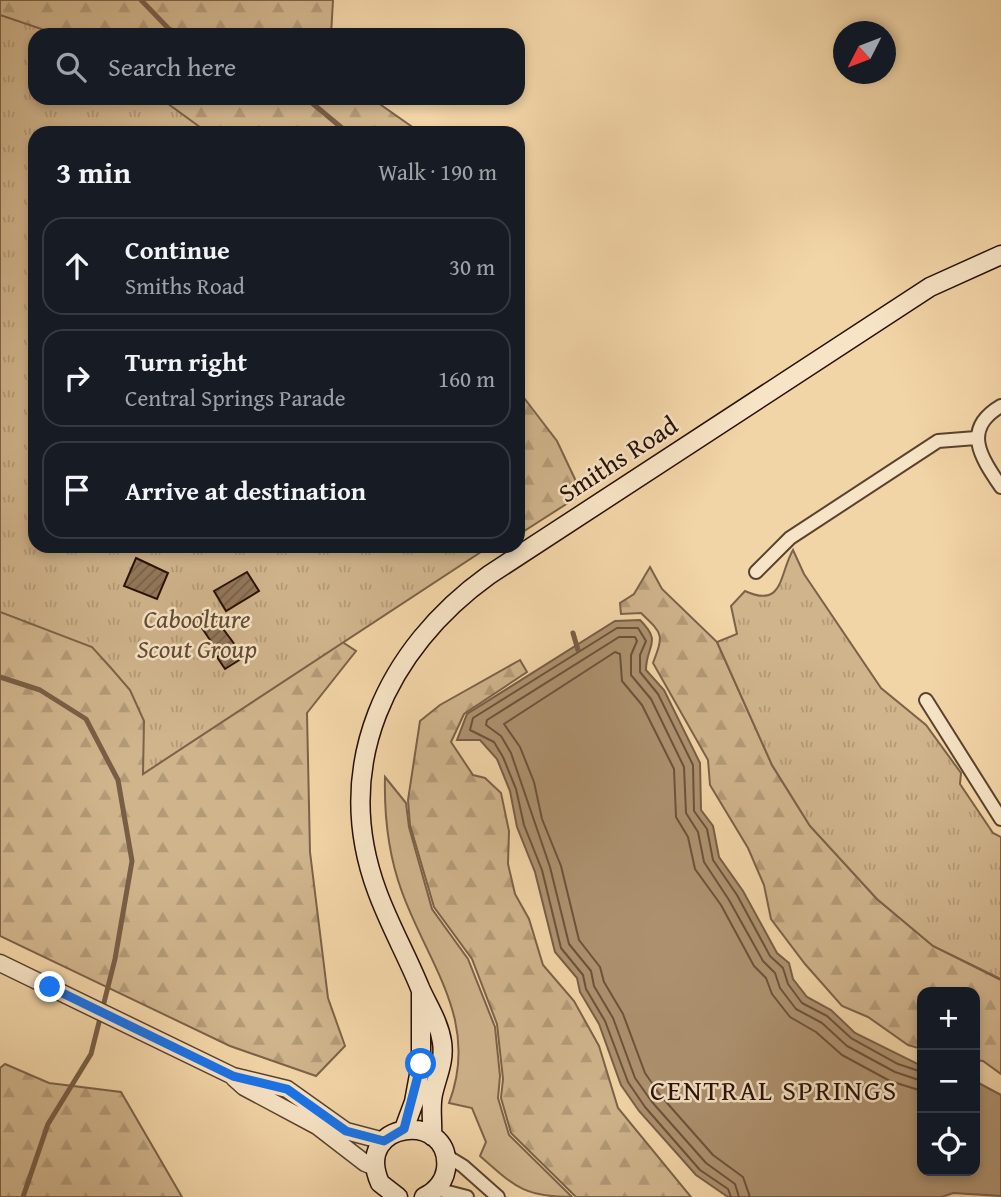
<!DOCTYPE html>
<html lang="en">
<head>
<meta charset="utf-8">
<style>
  body { margin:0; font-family:"Gentium Book Plus",serif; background:#242831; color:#f1f3f6 }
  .controls { position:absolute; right:21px; bottom:21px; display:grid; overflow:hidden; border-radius:14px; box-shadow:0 4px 10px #0003 }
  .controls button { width:63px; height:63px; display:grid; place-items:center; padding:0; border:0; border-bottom:2px solid #363941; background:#171b24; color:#f1f3f6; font:35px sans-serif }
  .compass { position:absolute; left:833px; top:21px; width:63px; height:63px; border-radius:50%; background:#171b24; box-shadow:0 4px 10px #0003; rotate:228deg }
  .stop { position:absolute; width:21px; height:21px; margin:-16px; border:5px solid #1a73e8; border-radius:50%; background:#fff }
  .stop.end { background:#1a73e8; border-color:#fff; box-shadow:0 2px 7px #0008 }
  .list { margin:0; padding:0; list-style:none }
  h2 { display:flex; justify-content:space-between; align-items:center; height:91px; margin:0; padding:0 28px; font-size:30px }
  h2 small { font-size:23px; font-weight:400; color:#9ea1a6 }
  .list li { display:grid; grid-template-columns:46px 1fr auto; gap:21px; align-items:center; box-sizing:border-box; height:98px; margin:0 14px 14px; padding:0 14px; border:2px solid #363941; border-radius:21px }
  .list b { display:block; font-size:26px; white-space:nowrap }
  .list p { margin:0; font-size:23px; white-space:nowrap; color:#9ea1a6 }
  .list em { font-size:23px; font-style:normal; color:#9ea1a6 }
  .icon { flex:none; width:38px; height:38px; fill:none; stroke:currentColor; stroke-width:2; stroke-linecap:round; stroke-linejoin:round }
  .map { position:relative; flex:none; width:1001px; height:1197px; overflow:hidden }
  .search { position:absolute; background:#171b24; box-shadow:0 4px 10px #0003; left:28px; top:28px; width:497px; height:77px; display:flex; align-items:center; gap:18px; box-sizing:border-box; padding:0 24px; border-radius:21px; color:#9ea1a6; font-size:26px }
  .panel { position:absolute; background:#171b24; box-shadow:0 4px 10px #0003; left:28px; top:126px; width:497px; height:427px; border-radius:21px }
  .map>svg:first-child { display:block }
  .green { fill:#d0b48c; stroke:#7c6249; stroke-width:2 }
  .forest { fill:url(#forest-firs); stroke:#7c6249; stroke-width:2 }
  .park { fill:url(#park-tufts); stroke:#7c6249; stroke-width:2 }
  .water { fill:#ae9270; stroke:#795e46; stroke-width:2 }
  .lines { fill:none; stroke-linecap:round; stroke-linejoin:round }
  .shore { stroke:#6c523b; stroke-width:2 }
  .stream { stroke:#795e46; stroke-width:5 }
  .building { fill:url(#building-hatch); stroke:#291106; stroke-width:2 }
  .minor-casing { stroke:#5b422e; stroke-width:16 }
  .tertiary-casing { stroke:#5b422e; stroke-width:19 }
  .secondary-casing { stroke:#291106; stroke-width:21 }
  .minor { stroke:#f7e4c6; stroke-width:12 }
  .tertiary { stroke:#f7e4c6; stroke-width:16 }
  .secondary { stroke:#f7e4c6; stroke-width:18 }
  .route { stroke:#1a73e8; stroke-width:9 }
  .labels { text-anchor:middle; stroke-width:5; stroke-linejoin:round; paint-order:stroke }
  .street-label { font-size:26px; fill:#291106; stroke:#f7e4c6 }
  .park-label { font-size:26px; font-style:italic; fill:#634a35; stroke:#f7e4c6 }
  .neighbourhood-label { font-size:28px; letter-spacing:2px; fill:#291106; stroke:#f7e4c6 }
</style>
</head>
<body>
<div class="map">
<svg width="1001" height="1197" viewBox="0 0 1001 1197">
  <defs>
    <pattern id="forest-firs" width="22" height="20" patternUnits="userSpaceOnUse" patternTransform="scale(1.75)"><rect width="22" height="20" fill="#d0b48c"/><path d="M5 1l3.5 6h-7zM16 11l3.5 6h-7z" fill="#b39a77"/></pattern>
    <pattern id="park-tufts" width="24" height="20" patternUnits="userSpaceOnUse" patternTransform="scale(1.75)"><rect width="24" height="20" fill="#d0b48c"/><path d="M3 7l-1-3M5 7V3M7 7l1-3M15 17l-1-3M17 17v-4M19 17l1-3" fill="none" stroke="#b39a77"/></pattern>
    <pattern id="building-hatch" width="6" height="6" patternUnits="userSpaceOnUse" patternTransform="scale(1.75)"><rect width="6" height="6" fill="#92775a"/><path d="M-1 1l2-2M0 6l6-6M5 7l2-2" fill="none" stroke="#776048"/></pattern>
  </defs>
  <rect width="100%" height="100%" fill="#f2d5a7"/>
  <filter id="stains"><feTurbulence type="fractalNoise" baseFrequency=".00286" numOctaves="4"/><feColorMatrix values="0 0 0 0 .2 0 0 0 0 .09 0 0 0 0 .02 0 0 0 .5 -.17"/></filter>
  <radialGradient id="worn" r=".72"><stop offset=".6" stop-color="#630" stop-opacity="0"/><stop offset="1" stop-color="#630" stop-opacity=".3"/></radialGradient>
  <!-- green -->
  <path class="green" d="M385,777L406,803L409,827L432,909L468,959L495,1027L500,1076L498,1098L509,1135L572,1197C524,1197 515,1187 480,1156L486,1142L472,1108L449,1103C480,1021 429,966 402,892C388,854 384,818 385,777Z"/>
  <!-- forest -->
  <path class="forest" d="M0,0H333L331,35H35V98H371L421,133H35L0,121Z
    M518,390L557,441L582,494L518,535Z
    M0,566L324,630L356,651L307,713L310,852L328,998L345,1046L316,1076L230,1046L0,936Z
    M650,567L662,589L717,642L772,765L810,826L877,899L933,946L1001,980V1074L983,1061L975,1060V992H922V1049L908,1045L868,1017L842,1006L805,964L771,919L764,885L748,848L710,785L708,760L653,663C664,634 663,634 641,613L621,614L620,603L634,594Z
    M520,660L527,672L464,714L451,742L473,775L485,778L501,793L509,831L508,864L515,894L529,919L543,965L574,1001L599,1046L618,1108L691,1197H576L511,1133L501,1098L503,1079L497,1024L472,959L434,907L410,825L408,800L420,721L440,705Z
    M5,1064L49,1083L121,1092L182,1197H0V1068Z"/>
  <!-- park -->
  <path class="park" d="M0,15L59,35H35V98H160L208,133H35V546H490L143,774L144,721L130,690L111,668L92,647L0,612Z
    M793,550L804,574L881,688L926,725L961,773L960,784L993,833L1001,837V979L933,946L877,899L810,826L772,765L717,642L737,634L731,606L745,591C784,609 779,574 793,550Z"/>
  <!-- water -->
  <path class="water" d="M640,620C663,643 646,645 646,670L664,690L700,763L701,810L713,826L719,857L743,891L777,953L789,963L793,979L807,997L831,1010L855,1033L922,1066V1171H975V1081L1001,1095V1196L953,1193L942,1197H728L696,1175L639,1111L621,1085L599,1024L580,992L577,978L555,952L535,872L517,827L510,791L497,759L480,740H457L467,714L615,621Z"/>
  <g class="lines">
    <!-- shore -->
    <path class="shore" d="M731,1197L728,1189L700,1170L645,1107L628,1082L605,1021L586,989L583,975L561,948L542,870L524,825L516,789L503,757L494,742L470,730L473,718L617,628H638L646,641L640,655V672L658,694L693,765L694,811L707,829L713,860L737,895L770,956L783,968L788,984L802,1003L827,1016L851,1038L898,1064L922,1072
      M739,1197L735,1184L706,1163L652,1102L635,1078L613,1018L594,986L591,971L569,944L550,867L511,753L501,736L486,725L487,720L619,637H635L637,641L631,655V675L651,699L684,767L686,813L698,832L704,862L729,900L763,961L775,973L780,988L796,1009L822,1023L847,1046L895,1072L922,1081
      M750,1197L743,1177L713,1155L660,1095L645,1073L623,1014L604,982L600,967L579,940L561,866L542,819L534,782L520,747L504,724L615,652L620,654L622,681L642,705L674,769L676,817L688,837L695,869L721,905L754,966L766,978L772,994L790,1017L816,1032L842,1055L890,1081L922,1091"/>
    <!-- stream -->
    <path class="stream" d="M141,0L169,29L182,35
      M306,98L348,133
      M573,633L578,650
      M0,677L40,690L86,719L118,780L132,861L115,959L91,1054L48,1124L23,1197"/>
  </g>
  <!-- building -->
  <path class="building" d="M136,558L168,573L157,599L124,586Z
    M247,572L259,591L226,611L214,591Z
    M209,610L244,657L225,669L217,657L220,655L196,619Z"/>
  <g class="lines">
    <!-- minor casing -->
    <g class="minor-casing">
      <path id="minor" d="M1001,406C962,429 980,456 1001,487
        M756,572L790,538L938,441L976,438
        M926,700L1001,819
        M445,1155L463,1166L498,1197
        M436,1189L467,1197"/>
    </g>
    <!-- tertiary casing -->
    <g class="tertiary-casing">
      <path id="tertiary" d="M0,963L233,1076L287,1089L346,1131L384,1141
        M234,1078L244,1087L317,1126L365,1163L375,1167"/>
    </g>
    <!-- secondary casing -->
    <g class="secondary-casing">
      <path id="secondary" d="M404,1129L414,1102L421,1064V993
        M432,1136C433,1122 430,1108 433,1094C437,1076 445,1061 442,1042C439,1022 428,1006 420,988C407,956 389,924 377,891C331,766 386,649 489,575L930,287L1001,255
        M398,1197L380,1183C352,1120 453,1110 446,1169C444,1182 436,1191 424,1197"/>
    </g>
    <!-- minor -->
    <use href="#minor" class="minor"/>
    <!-- tertiary -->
    <use href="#tertiary" class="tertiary"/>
    <!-- secondary -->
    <use href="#secondary" class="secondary"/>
  </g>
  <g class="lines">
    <!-- route -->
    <path class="route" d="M50,987L233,1076L287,1089L346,1131L384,1141L404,1129L421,1064"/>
  </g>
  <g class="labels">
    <!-- street labels -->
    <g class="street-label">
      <text transform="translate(618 459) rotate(-33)" y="9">Smiths Road</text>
    </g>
    <!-- park labels -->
    <g class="park-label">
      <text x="197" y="628">Caboolture<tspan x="197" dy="30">Scout Group</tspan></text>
    </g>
    <!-- neighbourhood labels -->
    <g class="neighbourhood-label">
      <text x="774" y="1100">CENTRAL SPRINGS</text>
    </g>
  </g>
  <rect width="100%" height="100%" filter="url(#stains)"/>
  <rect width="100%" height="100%" fill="url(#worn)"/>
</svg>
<div class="controls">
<button>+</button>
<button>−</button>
<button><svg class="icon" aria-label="locate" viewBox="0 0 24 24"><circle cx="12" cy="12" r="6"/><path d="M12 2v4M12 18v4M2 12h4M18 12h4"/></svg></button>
</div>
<svg class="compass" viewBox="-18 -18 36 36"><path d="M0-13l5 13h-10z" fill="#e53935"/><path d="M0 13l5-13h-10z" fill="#9ea1a6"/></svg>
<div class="stop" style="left:421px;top:1064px"></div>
<div class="stop end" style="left:50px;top:987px"></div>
<div class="search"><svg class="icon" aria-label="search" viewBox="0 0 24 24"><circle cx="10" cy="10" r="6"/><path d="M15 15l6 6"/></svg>Search here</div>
<section class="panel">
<h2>3 min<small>Walk · 190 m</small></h2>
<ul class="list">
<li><svg class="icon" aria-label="ahead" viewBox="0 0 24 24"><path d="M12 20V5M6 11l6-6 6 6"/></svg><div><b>Continue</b><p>Smiths Road</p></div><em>30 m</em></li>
<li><svg class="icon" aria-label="right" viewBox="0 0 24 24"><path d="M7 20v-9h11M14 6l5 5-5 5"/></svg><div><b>Turn right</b><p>Central Springs Parade</p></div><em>160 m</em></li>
<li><svg class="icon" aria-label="arrive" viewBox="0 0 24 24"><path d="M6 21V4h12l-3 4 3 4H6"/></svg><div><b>Arrive at destination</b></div></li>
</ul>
</section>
</div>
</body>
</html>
